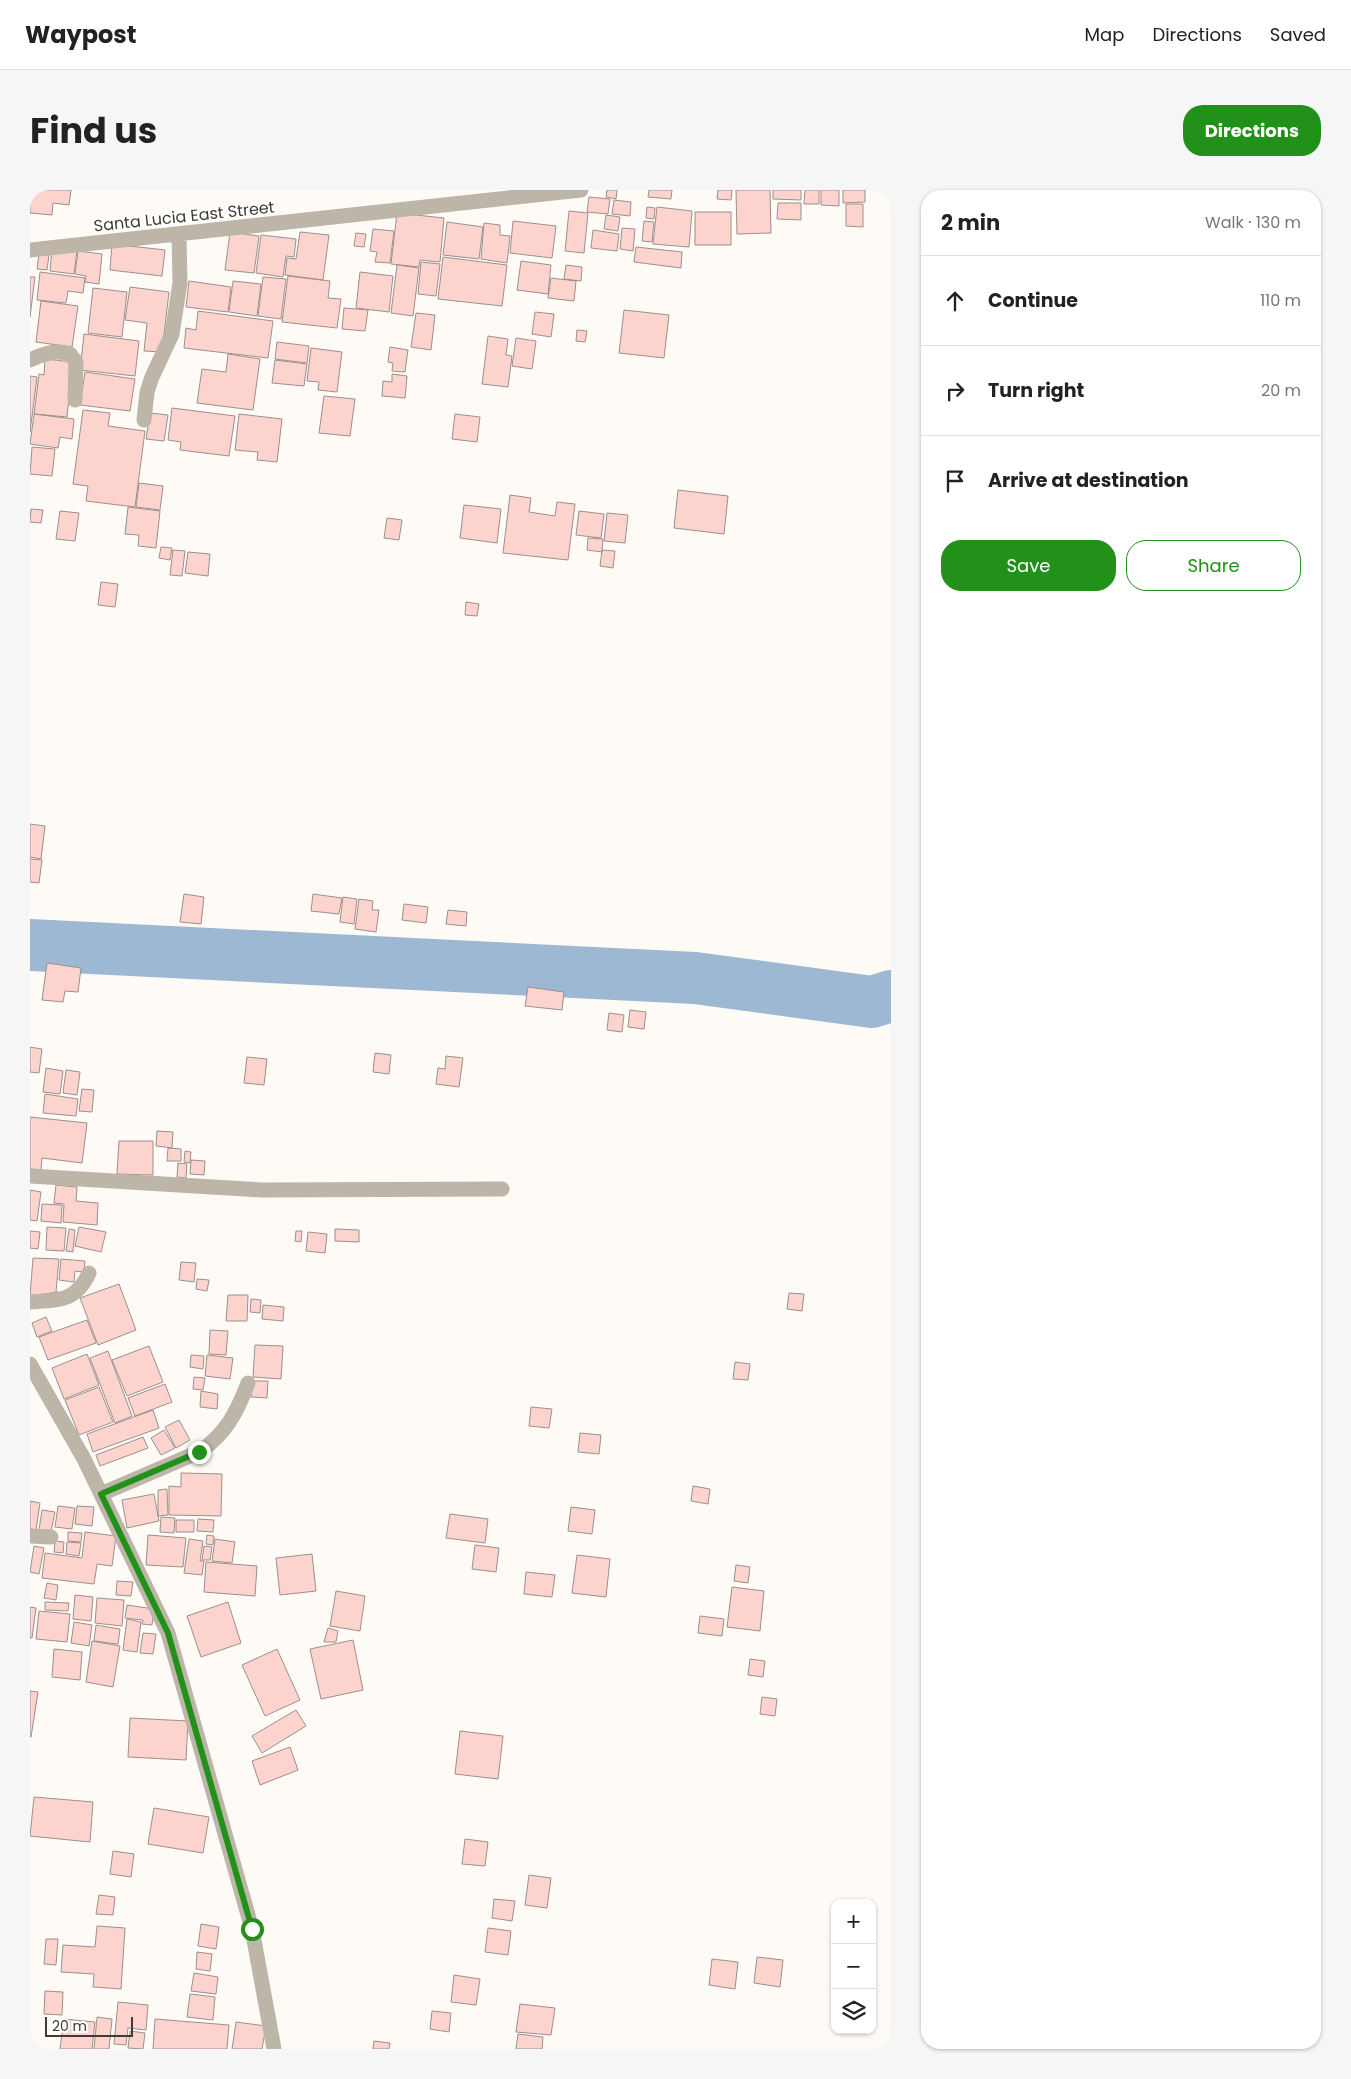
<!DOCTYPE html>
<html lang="en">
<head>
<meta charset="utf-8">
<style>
  body { margin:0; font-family:Poppins,sans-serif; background:#f6f6f6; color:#222 }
  .controls { position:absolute; right:15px; bottom:15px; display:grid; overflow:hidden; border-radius:10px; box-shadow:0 1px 4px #0004 }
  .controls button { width:45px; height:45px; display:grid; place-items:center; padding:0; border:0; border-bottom:1px solid #e0e0e0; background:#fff; color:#222; font:25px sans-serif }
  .scale { position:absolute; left:15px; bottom:12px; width:88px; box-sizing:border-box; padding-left:5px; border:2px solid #3d3a37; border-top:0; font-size:14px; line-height:18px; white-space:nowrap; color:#3d3a37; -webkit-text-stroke:4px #fff; paint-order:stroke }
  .stop { position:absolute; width:15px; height:15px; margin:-11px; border:4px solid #21911a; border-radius:50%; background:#fff }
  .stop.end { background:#21911a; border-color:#fff; box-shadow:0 1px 5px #0008 }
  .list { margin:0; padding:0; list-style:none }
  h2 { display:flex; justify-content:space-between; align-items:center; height:65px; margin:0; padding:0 20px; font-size:21px }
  h2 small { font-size:16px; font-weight:400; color:#767676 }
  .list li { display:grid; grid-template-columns:32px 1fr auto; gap:15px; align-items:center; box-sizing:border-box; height:90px; padding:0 20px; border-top:1px solid #e0e0e0 }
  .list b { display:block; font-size:19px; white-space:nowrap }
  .list em { font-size:16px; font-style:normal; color:#767676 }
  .actions { display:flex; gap:10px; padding:15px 20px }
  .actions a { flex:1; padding:11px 0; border:1px solid #21911a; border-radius:20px; text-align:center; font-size:18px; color:#21911a }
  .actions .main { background:#21911a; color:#fff }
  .icon { flex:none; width:28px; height:28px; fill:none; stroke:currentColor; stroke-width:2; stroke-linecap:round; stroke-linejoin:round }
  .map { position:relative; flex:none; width:861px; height:1859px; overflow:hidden; border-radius:20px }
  header { display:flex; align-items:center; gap:30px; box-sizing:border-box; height:70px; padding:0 25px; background:#fff; border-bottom:1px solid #e0e0e0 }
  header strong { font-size:24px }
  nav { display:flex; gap:28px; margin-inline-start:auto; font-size:18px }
  .intro { display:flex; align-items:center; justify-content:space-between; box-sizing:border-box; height:120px; padding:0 30px }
  h1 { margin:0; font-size:35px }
  .button { padding:12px 22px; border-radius:20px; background:#21911a; color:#fff; font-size:18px; font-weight:700 }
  main { display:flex; gap:30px; padding:0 30px }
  aside { flex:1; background:#fff; border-radius:20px; box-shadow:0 1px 4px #0004 }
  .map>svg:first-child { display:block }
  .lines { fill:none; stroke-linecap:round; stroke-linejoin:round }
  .river { stroke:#9db8d2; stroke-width:52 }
  .building { fill:#fdd3ce; stroke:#9b908f }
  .lane { stroke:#bdb6a8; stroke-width:15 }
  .street { stroke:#bdb6a8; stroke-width:15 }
  .route { stroke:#21911a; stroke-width:6 }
  .labels { text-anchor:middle; stroke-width:4.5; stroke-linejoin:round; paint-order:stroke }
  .street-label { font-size:16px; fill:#3d3a37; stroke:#fff }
</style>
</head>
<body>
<header>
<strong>Waypost</strong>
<nav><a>Map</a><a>Directions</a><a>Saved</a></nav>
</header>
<div class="intro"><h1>Find us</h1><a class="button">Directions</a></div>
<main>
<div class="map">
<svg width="861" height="1859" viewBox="0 0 861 1859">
  <rect width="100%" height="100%" fill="#fefaf5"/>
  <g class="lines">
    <!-- river -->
    <path class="river" d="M0,755L665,788L842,812L861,806"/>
  </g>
  <!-- building -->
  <path class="building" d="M0,0H41L39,15L23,13L22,25L0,23Z
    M577,0H587L586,9L576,7Z
    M619,0H642L641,9L618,7Z
    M688,0H702L701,10L687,9Z
    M706,0H740L741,43L707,44Z
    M743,0H771V10L743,9Z
    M775,0H789V14H774Z
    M791,0H809V16L791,15Z
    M813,0H835V12L813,13Z
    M559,7L580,9L578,24L557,22Z
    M584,10L601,12L600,26L582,24Z
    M748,13H771V30L747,29Z
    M816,14H833V37L816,36Z
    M617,17L625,18L624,29L616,28Z
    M627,17L662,21L659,57L623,54Z
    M539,21L558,23L554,63L535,61Z
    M665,22H701V55H665Z
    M367,23L414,28L410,72L390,70L389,77L361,74Z
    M576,25L590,27L588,41L574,39Z
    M483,31L526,36L522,68L480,63Z
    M614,31L624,32L622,52L612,51Z
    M417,32L453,37L449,69L413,65Z
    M454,33L470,35V45L480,46L477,73L451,69Z
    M592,38L605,39L603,61L590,59Z
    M343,39L364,41L360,73L345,72L347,62L340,61Z
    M563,40L589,44L587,61L561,58Z
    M200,42L229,46L224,83L195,80Z
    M270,42L299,45L293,90L255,85L257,68L266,69Z
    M326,43L336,44L334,57L324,56Z
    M231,45L266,49L264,67L256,66L253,87L226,83Z
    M82,54L135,60L132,86L80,80Z
    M606,57L652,62L651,78L604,72Z
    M22,58L47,61L44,84L20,81Z
    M48,61L72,64L69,94L55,92L56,86L45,84Z
    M9,64L19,65L17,80L7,79Z
    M413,67L477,75L472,116L408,109Z
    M491,71L521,75L518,104L487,100Z
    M391,72L410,74L406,106L388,104Z
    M367,75L389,78L383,126L361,123Z
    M536,75L552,77L551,91L534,89Z
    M10,82L55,88L53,103L38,101L36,113L7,110Z
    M330,82L363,86L359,122L326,118Z
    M258,86L300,91L298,108L311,109L307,138L252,132Z
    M0,87H5L0,127Z
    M233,87L256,89L251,129L228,126Z
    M521,88L546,91L544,111L518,108Z
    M159,91L201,97L198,122L156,117Z
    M203,91L231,94L227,126L199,122Z
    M100,97L139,102L132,162L114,161L117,133L95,130Z
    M63,98L97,102L92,147L58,143Z
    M11,111L48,116L42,157L6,152Z
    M314,118L338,120L335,141L312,139Z
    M594,120L639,125L634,168L589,163Z
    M168,121L243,131L238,168L154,158L156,138L166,140Z
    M505,122L524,124L521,147L502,144Z
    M386,123L405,125L401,160L381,157Z
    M547,140L557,141L555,152L546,151Z
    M54,144L109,151L105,186L50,180Z
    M458,146L478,149L476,165L482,166L478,197L452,194Z
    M486,148L506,151L502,179L482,176Z
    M247,152L279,156L277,173L245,169Z
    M360,157L378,160L375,182L362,181L363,173L358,172Z
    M281,158L312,162L307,202L288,200L289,192L277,191Z
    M198,164L230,169L223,220L167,213L172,179L196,182Z
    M15,169L43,172L37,227L4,224L9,184L14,185Z
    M245,170L277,174L274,196L242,193Z
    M55,182L105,189L100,221L50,215Z
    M362,184L377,186L375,208L352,206L353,191L362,192Z
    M0,186L7,187L0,242Z
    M294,206L325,209L320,246L289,243Z
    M142,218L205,226L199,266L150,260L151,252L138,250Z
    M53,220L80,223L78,236L115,241L105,317L56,311L58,296L43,294Z
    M120,223L138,225L134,251L116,249Z
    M4,224L44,229L42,249L30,247L28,258L0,254Z
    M209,224L252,229L247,272L227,270L228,262L205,260Z
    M425,224L450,227L447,252L422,249Z
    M2,257L25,259L22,286L0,284Z
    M109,293L133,296L130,320L106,317Z
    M648,300L698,306L694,344L644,338Z
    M480,305L501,308L499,322L525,326L527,312L545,314L538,370L473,363Z
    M434,315L471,319L467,353L430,348Z
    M98,317L130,321L126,358L108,356L109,345L95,344Z
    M1,319L13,320L11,333L0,332Z
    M30,321L49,323L45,351L26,349Z
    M549,321L574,324L571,348L546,345Z
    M577,323L598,325L595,353L574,351Z
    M357,328L372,330L369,350L354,348Z
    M558,348L573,349L572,362L557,360Z
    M131,357L142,358L140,370L129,368Z
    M143,360L155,361L152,386L140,385Z
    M572,360L585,361L583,378L570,376Z
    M158,362L180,364L178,386L155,383Z
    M71,392L88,394L85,417L68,415Z
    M436,412L449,414L447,426L435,425Z
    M0,634L15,636L11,669L0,667Z
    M0,669L12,670L9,693L0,692Z
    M154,704L174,707L171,734L150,732Z
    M283,704L312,708L309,724L281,721Z
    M313,707L327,709L324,734L310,732Z
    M329,709L343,711L342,720H349L346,742L325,739Z
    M374,714L398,717L396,733L372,730Z
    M418,720L437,722L436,736L416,734Z
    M17,773L51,778L48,802L35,801L33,812L12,810Z
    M498,797L534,802L532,820L495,816Z
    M600,820L616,822L614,839L598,837Z
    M579,823L594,825L592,842L577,840Z
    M0,857L12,859L9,883L0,882Z
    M345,863L361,865L359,884L343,882Z
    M416,866L433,868L429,897L406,894L408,878L415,879Z
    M217,867L237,869L234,895L214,893Z
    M16,878L33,881L30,904L13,902Z
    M36,880L50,882L47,905L33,903Z
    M52,899L64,900L62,922L49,921Z
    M15,904L48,909L46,926L13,923Z
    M0,927L57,933L52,973L12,968L11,980L0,979Z
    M127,941L143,942L142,958L126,956Z
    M89,951H123V985L87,984Z
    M138,958L151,959V971H137Z
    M155,961L161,962L160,973L154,972Z
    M161,970L175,971L174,985L160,984Z
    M148,973L157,974L156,988L147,987Z
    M26,995L47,997L46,1011L68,1013L67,1035L33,1032L34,1014L24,1013Z
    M0,1000L11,1002L7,1031L0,1030Z
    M12,1014L32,1015L31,1033L11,1031Z
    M17,1037L36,1038L34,1061L16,1060Z
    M49,1037L76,1042L71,1062L45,1056Z
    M39,1039L45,1040L43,1062L36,1061Z
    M305,1039L329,1040V1052L305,1051Z
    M0,1041L10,1042L8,1059L0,1058Z
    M266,1041H272L271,1052L265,1051Z
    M278,1042L297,1044L295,1063L276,1061Z
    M3,1068L29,1069L26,1102H28L0,1106Z
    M31,1069L55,1071L54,1082L45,1081L44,1092L29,1090Z
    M151,1072L166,1073L164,1092L149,1090Z
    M167,1089L179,1090L177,1101L166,1099Z
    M89,1094L106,1140L68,1155L50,1108Z
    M759,1103L774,1104L772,1121L757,1119Z
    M198,1105H218L217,1131H196Z
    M221,1109L231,1110L230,1123L220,1122Z
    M233,1115L254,1117L253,1131L232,1129Z
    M16,1127L22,1141L7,1147L2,1133Z
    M57,1130L66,1153L18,1170L9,1147Z
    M180,1140L198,1141L196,1165L179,1164Z
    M225,1155L253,1156L251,1189L223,1187Z
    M119,1156L133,1192L97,1206L82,1170Z
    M78,1161L102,1226L85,1233L60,1168Z
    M57,1164L69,1195L34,1209L22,1178Z
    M161,1165L174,1166L173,1179L160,1177Z
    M177,1165L203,1168L200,1189L175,1186Z
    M705,1172L720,1174L718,1190L703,1189Z
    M164,1187L175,1188L173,1200L163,1199Z
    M222,1191H238L237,1208L221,1207Z
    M135,1194L142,1212L105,1226L98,1208Z
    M69,1197L83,1232L49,1245L35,1210Z
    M171,1201L188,1204L187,1219L170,1217Z
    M501,1217L522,1219L519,1238L499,1236Z
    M123,1220L129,1238L63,1262L57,1244Z
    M149,1230L160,1250L146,1258L135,1237Z
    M134,1240L145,1258L131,1265L121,1248Z
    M550,1243L571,1245L569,1264L548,1262Z
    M113,1247L118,1258L70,1276L66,1265Z
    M151,1283L192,1284L191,1326L139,1325V1296L151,1297Z
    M663,1296L680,1299L678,1314L661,1311Z
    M137,1299L138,1325L128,1326V1300Z
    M124,1304L129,1331L97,1338L92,1310Z
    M0,1311L10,1313L6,1340L0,1339Z
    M28,1316L45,1318L42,1339L25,1337Z
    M47,1316L64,1317L62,1336L45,1334Z
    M541,1317L565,1320L562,1344L538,1341Z
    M12,1320L25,1322L21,1342L9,1340Z
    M420,1324L458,1329L455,1353L416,1348Z
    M131,1327L145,1328L144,1343L130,1342Z
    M168,1329L184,1330L183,1342L167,1341Z
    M146,1330H164V1342H146Z
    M38,1342L52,1343L51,1352L38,1351Z
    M55,1342L86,1346L82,1376L67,1374L64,1394L12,1388L15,1363L52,1368Z
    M118,1345L156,1348L153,1377L116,1375Z
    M177,1345L184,1346L183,1355L176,1354Z
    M159,1349L173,1351L170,1371H174L172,1385L154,1383Z
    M185,1349L205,1352L202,1373L182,1371Z
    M25,1351L34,1352L33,1363L24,1362Z
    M37,1352L51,1353L49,1366L36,1364Z
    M445,1355L469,1358L466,1382L442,1379Z
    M4,1356L14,1358L9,1384L0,1382Z
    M174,1356L182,1357L180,1370H172Z
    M282,1364L286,1401L250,1405L246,1368Z
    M547,1365L580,1369L576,1407L542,1403Z
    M176,1372L227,1376L225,1406L174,1402Z
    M706,1375L720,1377L718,1393L704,1391Z
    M496,1382L525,1385L522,1407L494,1404Z
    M87,1391L103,1392L101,1406L86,1405Z
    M17,1393L28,1395L26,1410L14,1408Z
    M702,1397L734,1401L730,1441L697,1437Z
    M306,1401L335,1406L330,1441L300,1436Z
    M45,1405L63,1407L61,1431L43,1429Z
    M67,1408L94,1410L92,1436L65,1433Z
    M15,1412L39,1413L38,1421L15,1420Z
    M198,1412L211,1453L171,1467L157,1426Z
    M97,1415L124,1419L122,1435L112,1434L113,1430L95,1428Z
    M0,1417L6,1418L2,1448H0Z
    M9,1421L40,1424L37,1452L6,1449Z
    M670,1426L694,1429L692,1446L668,1443Z
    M97,1429L111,1432L107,1462L93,1460Z
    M44,1432L62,1435L59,1456L41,1453Z
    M66,1435L90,1439L88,1454L64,1451Z
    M298,1438L308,1441L306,1452H294Z
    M113,1443L126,1444L123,1464L110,1463Z
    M323,1450L333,1500L291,1509L280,1459Z
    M62,1451L90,1456L83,1497L56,1492Z
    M24,1459L52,1462L50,1490L22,1487Z
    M247,1459L270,1510L235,1526L212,1475Z
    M720,1469L735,1471L733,1487L718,1485Z
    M0,1501L8,1502L1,1547H0Z
    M732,1507L747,1509L745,1526L730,1524Z
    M266,1520L276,1536L232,1563L222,1546Z
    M100,1528L158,1531L156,1570L98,1567Z
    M430,1541L473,1546L468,1589L425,1584Z
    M260,1557L268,1580L230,1595L222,1571Z
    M4,1607L63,1612L60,1652L0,1646Z
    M124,1618L179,1627L173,1663L118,1654Z
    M435,1649L458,1652L455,1676L432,1674Z
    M83,1661L104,1664L101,1687L80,1684Z
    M499,1685L521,1688L517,1718L495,1715Z
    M69,1705L85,1707L83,1725L66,1724Z
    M464,1709L485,1711L482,1731L462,1728Z
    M171,1734L189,1737L186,1759L168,1756Z
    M67,1736L95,1738L91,1799L63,1797L64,1784L31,1782L33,1755L65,1757Z
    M458,1738L481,1741L478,1765L455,1762Z
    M16,1749H28L26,1775L14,1774Z
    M167,1762L182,1764L180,1781L166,1779Z
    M727,1767L753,1770L750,1797L724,1793Z
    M682,1769L708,1772L705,1799L679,1795Z
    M164,1783L188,1787L186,1804L161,1801Z
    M424,1785L450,1789L446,1815L421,1812Z
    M15,1801L33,1802L32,1825L14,1824Z
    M160,1804L185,1807L183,1830L157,1827Z
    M88,1812L118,1815L116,1840L98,1838L96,1855L84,1854Z
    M490,1814L525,1818L521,1845L486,1842Z
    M402,1821L421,1823L419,1842L400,1839Z
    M67,1827L82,1829L79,1859H64Z
    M34,1829L65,1832L62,1859H30Z
    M125,1829L199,1835L197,1859H123Z
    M206,1832L236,1836L232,1859H202Z
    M100,1841L115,1843L113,1859L98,1858Z
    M488,1844L513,1847L512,1859H486Z
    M344,1851L360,1853L359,1859H343Z"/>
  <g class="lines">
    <!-- lane -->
    <path class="lane" d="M0,1112C28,1110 46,1112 59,1083"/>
    <!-- street -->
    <path class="street" d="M0,60L551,0
      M0,170C13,164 26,159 40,164L46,172L45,210
      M114,230L117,202L122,187L142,144L150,93L149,44
      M0,986L232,1000L472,999
      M0,1174L54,1269L138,1443L222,1739L244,1859
      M71,1304L169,1262C196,1244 207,1222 218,1193
      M0,1346L21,1347"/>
  </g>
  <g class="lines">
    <!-- route -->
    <path class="route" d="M169,1262L71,1304L138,1443L222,1739"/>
  </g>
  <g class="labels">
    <!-- street labels -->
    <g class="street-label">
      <text transform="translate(154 26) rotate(-6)" y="6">Santa Lucia East Street</text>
    </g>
  </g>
</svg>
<div class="controls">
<button>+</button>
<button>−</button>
<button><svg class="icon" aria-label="layers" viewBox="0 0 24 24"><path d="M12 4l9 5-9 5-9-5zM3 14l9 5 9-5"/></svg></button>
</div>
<div class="scale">20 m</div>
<div class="stop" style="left:222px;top:1739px"></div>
<div class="stop end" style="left:169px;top:1262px"></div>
</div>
<aside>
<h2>2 min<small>Walk · 130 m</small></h2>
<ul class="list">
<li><svg class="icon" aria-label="ahead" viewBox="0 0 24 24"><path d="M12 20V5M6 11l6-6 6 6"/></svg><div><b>Continue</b></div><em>110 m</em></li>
<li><svg class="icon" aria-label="right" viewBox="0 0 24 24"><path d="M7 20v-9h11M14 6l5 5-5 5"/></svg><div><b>Turn right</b></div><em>20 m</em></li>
<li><svg class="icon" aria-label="arrive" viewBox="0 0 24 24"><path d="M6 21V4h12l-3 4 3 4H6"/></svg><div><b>Arrive at destination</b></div></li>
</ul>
<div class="actions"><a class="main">Save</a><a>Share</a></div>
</aside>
</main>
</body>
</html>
